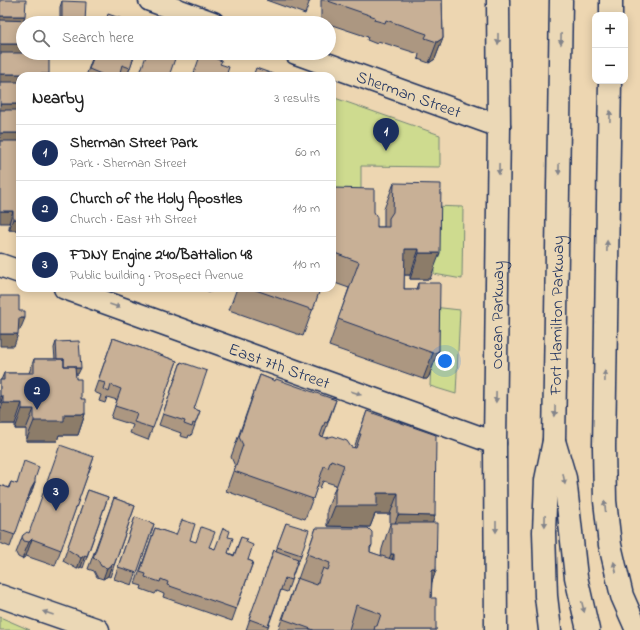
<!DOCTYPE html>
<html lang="en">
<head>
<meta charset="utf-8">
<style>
  body { margin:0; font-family:"Indie Flower",sans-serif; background:#f2f2f2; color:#222 }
  .controls { position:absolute; right:12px; top:12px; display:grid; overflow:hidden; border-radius:8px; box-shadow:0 2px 10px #0003 }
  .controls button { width:36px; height:36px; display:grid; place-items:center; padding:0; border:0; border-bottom:1px solid #e0e0e0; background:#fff; color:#222; font:20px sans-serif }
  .you { position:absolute; left:445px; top:361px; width:14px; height:14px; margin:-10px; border:3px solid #fff; border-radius:50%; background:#1a73e8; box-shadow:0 0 0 6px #1a73e833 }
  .badge { display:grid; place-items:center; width:26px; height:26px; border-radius:50%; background:#1b2f5e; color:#fff; font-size:13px; font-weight:700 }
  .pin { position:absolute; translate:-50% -33px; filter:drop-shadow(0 1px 2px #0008) }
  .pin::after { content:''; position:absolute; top:21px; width:14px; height:12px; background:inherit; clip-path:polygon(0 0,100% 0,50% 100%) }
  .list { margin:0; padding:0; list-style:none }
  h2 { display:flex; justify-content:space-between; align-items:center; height:52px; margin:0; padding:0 16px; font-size:17px }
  h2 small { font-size:13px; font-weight:400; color:#767676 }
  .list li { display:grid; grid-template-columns:26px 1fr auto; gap:12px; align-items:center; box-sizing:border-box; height:56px; padding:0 16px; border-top:1px solid #e0e0e0 }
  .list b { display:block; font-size:15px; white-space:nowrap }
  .list p { margin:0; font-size:13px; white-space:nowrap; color:#767676 }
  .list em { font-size:13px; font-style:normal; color:#767676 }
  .icon { flex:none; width:22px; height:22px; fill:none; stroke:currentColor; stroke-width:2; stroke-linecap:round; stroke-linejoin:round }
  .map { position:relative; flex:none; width:640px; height:630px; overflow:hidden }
  .search { position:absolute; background:#fff; box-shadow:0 2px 10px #0003; left:16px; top:16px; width:320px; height:44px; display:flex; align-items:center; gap:10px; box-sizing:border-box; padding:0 14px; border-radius:22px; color:#767676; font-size:15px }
  .panel { position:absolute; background:#fff; box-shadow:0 2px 10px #0003; left:16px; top:72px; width:320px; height:220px; border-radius:12px }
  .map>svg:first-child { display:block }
  .green { fill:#cedb8f; stroke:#748576 }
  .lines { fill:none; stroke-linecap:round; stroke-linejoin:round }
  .street-casing { stroke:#1b2f5e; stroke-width:25 }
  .secondary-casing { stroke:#1b2f5e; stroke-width:25 }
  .highway-casing { stroke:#1b2f5e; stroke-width:25 }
  .street { stroke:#ebd8b6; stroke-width:22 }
  .secondary { stroke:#ebd8b6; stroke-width:22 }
  .highway { stroke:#ebd8b6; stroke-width:22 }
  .wall { fill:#ac9781; stroke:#1b2f5e }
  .shaded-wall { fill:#8c7b69; stroke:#1b2f5e }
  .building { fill:#c8b096; stroke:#1b2f5e }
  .oneway { fill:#83848a }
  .labels { text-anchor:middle; stroke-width:4; stroke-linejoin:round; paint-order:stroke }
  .street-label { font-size:17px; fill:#1b2f5e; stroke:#ebd8b6 }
</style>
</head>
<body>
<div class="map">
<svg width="640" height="630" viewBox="0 0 640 630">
  <rect width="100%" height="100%" fill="#edd6b1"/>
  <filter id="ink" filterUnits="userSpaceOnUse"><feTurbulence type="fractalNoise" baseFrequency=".025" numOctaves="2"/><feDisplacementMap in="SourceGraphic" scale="8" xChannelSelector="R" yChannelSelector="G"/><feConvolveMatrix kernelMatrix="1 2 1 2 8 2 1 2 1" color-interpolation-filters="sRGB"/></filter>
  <g filter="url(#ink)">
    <!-- green -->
    <path class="green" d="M332,97L440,135V167L361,166V194L332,193Z
      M433,206L463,207L462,279L434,274Z
      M433,307L460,310L456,394L430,386Z
      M0,617L30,630H0Z"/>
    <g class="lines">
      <!-- street casing -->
      <g class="street-casing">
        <g id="street">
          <path d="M150,0L213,23"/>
          <path id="s1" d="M296,53L499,126"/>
          <path d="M0,265L20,272"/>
          <path id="s2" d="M65,288L495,443"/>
        </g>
      </g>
      <!-- secondary casing -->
      <g class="secondary-casing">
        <g id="secondary">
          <path d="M0,596L98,630"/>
          <path id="s3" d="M496,630L495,443L499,126L498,0"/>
          <path id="s4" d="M550,630L546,596L544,532L546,480L554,441L561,0"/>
        </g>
      </g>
      <!-- highway casing -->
      <g class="highway-casing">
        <path id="highway" d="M611,15V0
          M610,81L604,447L605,501L610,545L622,596L637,630
          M554,441L565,478L576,577L588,630"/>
      </g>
      <!-- street -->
      <use href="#street" class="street"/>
      <!-- secondary -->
      <use href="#secondary" class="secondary"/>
      <!-- highway -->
      <use href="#highway" class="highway"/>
    </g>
    <!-- wall -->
    <path class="wall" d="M266,0H310L305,14Z
      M321,0H442L443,38L435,59L429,63L418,59L419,54L378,41L377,44L367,40L368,37L329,24V23H325L321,22Z
      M62,1L85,23H60V7Z
      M24,21L20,76V230H9Z
      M94,53H135L127,76H86Z
      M394,183L430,279H410V275H404V289H416L418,283L439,350L429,376L427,379H423L329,346L349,288L332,282V188L374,212L377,227H384V209Z
      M199,288H213L211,292Z
      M237,288H318L320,289L303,336L229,310Z
      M113,338L177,361L148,440L130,433L133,425L111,418L117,400L107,397L105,403L99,401L101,395L94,392Z
      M56,342L78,374H75L76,379L85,414L78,435H59L57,441H26V429H15V424H0V380H1L4,373H29L34,359H55L54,348Z
      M181,362L194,409L200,411L191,436L189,435L188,438L180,436L181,433L159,425Z
      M260,375L275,381L336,400L323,437L351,447L354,448L367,411L435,516L432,523L436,570L432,582L431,598L436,630H278L297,578L298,579L316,528L372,545L370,550V552L381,556L382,549L390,524V514H375L370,527L327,526V510L336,485L323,481L320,488L317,487L305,519L226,491L235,466L231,457Z
      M94,457L55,566L26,556L22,559L18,557L16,553L23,535L29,533Z
      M35,479L31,494L27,500L10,547L0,543V485L8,488L11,482L16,484Z
      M88,490L108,497L83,568L81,567L77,569L63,561Z
      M114,498L135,506L110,577L108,576L103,579L97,577L94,571L88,569Z
      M135,517L154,524L132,585L114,579Z
      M286,523L301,555L299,561H298L287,592L281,590L267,630H246L274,550L276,551Z
      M155,528L215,549L228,537V553L234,555L241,537L246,542L248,560L253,562L232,621L163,597L164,594L157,591L155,594L141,589L142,586L135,584Z"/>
    <!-- shaded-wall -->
    <path class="shaded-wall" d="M0,16H25L21,28H0Z
      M443,38L435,59L429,63L437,42Z
      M0,44H23V53L0,56Z
      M0,74H49L48,76H20V86H0Z
      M0,104H20V116H0Z
      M0,133H20V145H0Z
      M0,211H13L9,223H0Z
      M13,219H20V230H9Z
      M405,249H419L410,275H395Z
      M419,253H440L430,279H410Z
      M19,318H25L20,330H15Z
      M0,334H18L14,346H0Z
      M439,350L429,376L427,379H423L433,353Z
      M81,368L78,374L56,375L58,369Z
      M0,396H3L0,405Z
      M3,403H22L15,424H0V412Z
      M22,409H34L26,429H15Z
      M64,414H85L78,435H59L57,441H26L34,421Z
      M35,482L31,494L27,500L31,489Z
      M377,493H398L390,514H375L370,527L327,526L335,506Z
      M398,515L435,516L428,536L391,534Z
      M32,539L26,556L22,559L29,542Z
      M391,554H394L385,580H381Z
      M85,555L81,567L77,569L81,558Z
      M112,564L108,576L103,579L107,568Z
      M432,570H436L427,596Z"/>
    <!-- building -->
    <path class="building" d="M0,0H26L25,16H0Z
      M304,0H310V2Z
      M328,0H442L443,38L437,42L425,38L427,34L386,20L385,23L374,20L375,17L328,1Z
      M62,1L86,2L85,23H62Z
      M108,14L134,23H105Z
      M0,20L34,21V23H23V44H0Z
      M0,53H49V74H0Z
      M95,53H135L130,68L122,65L119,76H106L89,69Z
      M147,53H177L169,76H139Z
      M201,53L222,61L220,64L229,67L226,76H193Z
      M256,68L273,74L272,76H253Z
      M0,82H20V104H0Z
      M0,110H20V133H0Z
      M0,141H20V219H13V211H0Z
      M394,183L441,184L440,253H419V249H405L404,289H418V283H440L439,350L437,352L433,353L338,319L359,262L332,252V188L374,189V212L377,217V227H389V218L393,212Z
      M250,288H318L320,289L313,310Z
      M0,296H19V311H25V318H19L18,334H0Z
      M113,338L177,361L153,428L134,422L137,413L115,406L121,389L111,385L109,392L103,389L105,383L98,381Z
      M79,341L81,368H75V366H64V359H57L56,342Z
      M34,359H64V366H75L76,379H81V399H85V414H64V421H34V409H22V403H3V396H0V380H4V373H34Z
      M181,362L207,371L194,409L200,411L195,424L193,423L192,427L184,424L185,421L163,414Z
      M260,375L275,381L276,379L336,400L327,423L325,422L320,436L326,438L333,436L347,441L351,447L356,448L361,434H359L367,411L436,435L435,516L398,515V493H377V506H335V490L344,465L331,460L328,468L324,466L313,499L234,471L243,445L239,437Z
      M60,445L94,457L61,550L32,539L29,542L24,541L22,537L23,535L27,532L29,533Z
      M24,461L39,467L35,479V482L31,489L15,535L0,530V485L9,488L11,482L17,484Z
      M88,490L108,497L87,556L85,555L81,558L67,549Z
      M114,498L135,506L114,565L112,564L107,568L101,566L98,560L93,558Z
      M135,517L154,524L137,573L118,567Z
      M182,520L195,524L190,540L196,542L201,527L215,532L209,547L215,549L223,528L230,531L228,537L233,538L228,553L234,556L241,537L247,539L246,542L253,545L248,560L253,562L236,609L167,585L168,582L161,579L160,582L145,577L146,574L140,572L155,528L176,535Z
      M286,523L309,530L301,555L277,547Z
      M391,523H437L436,570H432L431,598H436V630H374L375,626H377L381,614L356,605L349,630H314L283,619L297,578L317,585L323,568L328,570L330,563L307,554L316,528H368L372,532V545L370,547V552L394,560V554H391Z
      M274,550L298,559L291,580L285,578L268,626L249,619Z"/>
    <!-- one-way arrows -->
    <defs><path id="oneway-solid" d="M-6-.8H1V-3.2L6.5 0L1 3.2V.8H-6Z"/></defs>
    <g class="oneway">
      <use href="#oneway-solid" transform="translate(498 39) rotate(90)"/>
      <use href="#oneway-solid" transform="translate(561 39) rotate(91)"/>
      <use href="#oneway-solid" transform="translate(610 116) rotate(-89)"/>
      <use href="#oneway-solid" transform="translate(499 169) rotate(91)"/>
      <use href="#oneway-solid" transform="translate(559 169) rotate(91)"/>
      <use href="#oneway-solid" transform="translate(607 246) rotate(-89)"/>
      <use href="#oneway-solid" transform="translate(115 306) rotate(20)"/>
      <use href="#oneway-solid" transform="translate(605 376) rotate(-89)"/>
      <use href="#oneway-solid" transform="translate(356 393) rotate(20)"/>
      <use href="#oneway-solid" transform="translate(496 397) rotate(91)"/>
      <use href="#oneway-solid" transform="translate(555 411) rotate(91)"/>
      <use href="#oneway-solid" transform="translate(564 479) rotate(80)"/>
      <use href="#oneway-solid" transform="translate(605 506) rotate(-96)"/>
      <use href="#oneway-solid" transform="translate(545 521) rotate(91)"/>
      <use href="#oneway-solid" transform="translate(496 527) rotate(90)"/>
      <use href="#oneway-solid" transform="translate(615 567) rotate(-103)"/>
      <use href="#oneway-solid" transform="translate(583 607) rotate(76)"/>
      <use href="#oneway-solid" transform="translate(48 613) rotate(-161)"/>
    </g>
  </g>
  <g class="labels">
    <!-- street labels -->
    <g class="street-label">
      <text dy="6" stroke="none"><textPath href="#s1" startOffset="120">Sherman Street</textPath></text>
      <text dy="6" stroke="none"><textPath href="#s3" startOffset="315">Ocean Parkway</textPath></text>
      <text dy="6" stroke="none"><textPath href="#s4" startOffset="316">Fort Hamilton Parkway</textPath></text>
      <text dy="6" stroke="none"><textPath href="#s2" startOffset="228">East 7th Street</textPath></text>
    </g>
  </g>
</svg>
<div class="controls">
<button>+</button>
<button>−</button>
</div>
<div class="you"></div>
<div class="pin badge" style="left:386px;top:151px">1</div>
<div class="pin badge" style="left:37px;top:410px">2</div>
<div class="pin badge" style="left:56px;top:511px">3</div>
<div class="search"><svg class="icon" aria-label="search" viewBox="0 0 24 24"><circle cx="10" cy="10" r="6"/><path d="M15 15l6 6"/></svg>Search here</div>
<section class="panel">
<h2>Nearby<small>3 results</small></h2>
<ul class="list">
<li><span class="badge">1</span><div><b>Sherman Street Park</b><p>Park · Sherman Street</p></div><em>60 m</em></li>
<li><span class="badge">2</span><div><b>Church of the Holy Apostles</b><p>Church · East 7th Street</p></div><em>110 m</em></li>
<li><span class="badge">3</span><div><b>FDNY Engine 240/Battalion 48</b><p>Public building · Prospect Avenue</p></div><em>110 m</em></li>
</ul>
</section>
</div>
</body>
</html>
